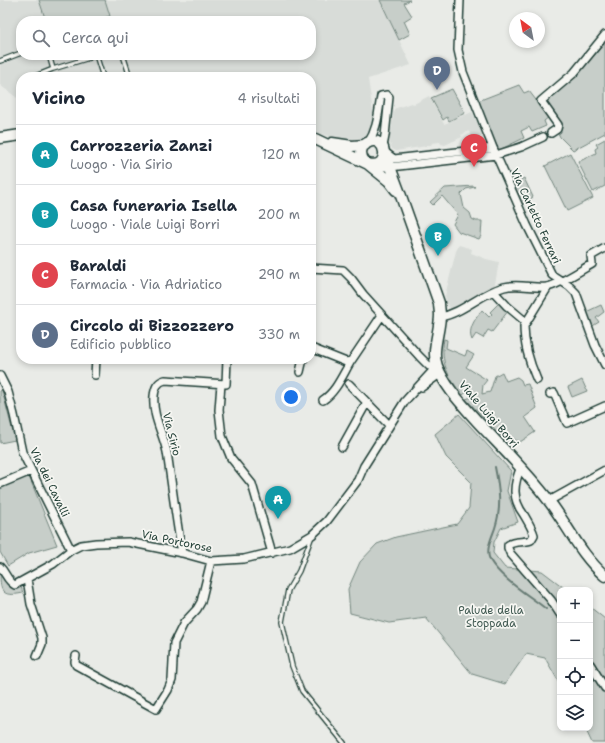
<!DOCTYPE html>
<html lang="it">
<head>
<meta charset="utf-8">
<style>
  body { margin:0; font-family:"Shantell Sans",sans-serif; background:#f6f6f7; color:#1f2937 }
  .controls { position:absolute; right:12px; bottom:12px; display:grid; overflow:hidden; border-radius:8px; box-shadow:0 2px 6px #0003 }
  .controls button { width:36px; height:36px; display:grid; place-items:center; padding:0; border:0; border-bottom:1px solid #e0e1e3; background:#fff; color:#1f2937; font:20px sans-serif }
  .compass { position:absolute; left:509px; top:12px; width:36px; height:36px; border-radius:50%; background:#fff; box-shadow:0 2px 6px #0003; rotate:328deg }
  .you { position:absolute; left:291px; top:397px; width:14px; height:14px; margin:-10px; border:3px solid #fff; border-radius:50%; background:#1a73e8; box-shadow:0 0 0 6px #1a73e833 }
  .badge { display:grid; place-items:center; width:26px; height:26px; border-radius:50%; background:#1f3d34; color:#fff; font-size:13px; font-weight:700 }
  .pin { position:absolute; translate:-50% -33px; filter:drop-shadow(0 1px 2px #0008) }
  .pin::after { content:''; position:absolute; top:21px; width:14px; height:12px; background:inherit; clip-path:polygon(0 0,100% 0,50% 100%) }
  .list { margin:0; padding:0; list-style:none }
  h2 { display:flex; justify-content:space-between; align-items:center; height:52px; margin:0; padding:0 16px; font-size:17px }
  h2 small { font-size:13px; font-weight:400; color:#747a83 }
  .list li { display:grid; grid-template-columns:26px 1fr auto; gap:12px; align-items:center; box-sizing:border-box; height:60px; padding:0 16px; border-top:1px solid #e0e1e3 }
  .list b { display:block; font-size:15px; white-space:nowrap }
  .list p { margin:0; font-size:13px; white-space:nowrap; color:#747a83 }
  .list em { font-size:13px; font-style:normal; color:#747a83 }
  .icon { flex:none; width:22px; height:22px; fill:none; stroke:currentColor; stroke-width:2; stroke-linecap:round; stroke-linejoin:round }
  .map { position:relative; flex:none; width:605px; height:743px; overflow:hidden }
  .search { position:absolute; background:#fff; box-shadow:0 2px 6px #0003; left:16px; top:16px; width:300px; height:44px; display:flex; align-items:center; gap:10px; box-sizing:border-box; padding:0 14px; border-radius:16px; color:#747a83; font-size:15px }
  .panel { position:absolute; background:#fff; box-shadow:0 2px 6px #0003; left:16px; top:72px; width:300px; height:292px; border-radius:16px }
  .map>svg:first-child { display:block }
  .built { fill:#d8dcd8; fill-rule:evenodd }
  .green { fill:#c7cec9; stroke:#73867e }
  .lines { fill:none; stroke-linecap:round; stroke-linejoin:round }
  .stream { stroke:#687c75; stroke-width:2 }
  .service-casing { stroke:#1f3d34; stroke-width:6 }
  .minor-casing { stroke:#1f3d34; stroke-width:10 }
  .secondary-casing { stroke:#1f3d34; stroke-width:13 }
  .service { stroke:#f6f6f2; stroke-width:3.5 }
  .minor { stroke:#f6f6f2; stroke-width:7 }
  .secondary { stroke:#f6f6f2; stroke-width:10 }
  .labels { text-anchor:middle; stroke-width:3.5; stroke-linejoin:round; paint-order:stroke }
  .street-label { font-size:11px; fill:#1f3d34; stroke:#f6f6f2 }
  .park-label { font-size:11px; fill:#415a52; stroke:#f6f6f2 }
</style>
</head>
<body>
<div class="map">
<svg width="605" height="743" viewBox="0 0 605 743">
  <rect width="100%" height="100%" fill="#e9ebe7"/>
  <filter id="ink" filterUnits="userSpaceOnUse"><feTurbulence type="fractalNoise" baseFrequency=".025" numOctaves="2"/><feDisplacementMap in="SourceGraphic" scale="8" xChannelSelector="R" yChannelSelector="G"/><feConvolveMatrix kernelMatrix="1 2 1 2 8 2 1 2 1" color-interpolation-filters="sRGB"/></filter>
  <g filter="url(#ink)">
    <!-- built -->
    <path class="built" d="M0,0H380L411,65L368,79L374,119L369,133L364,138L355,142L311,132V77H21V92L17,98L0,85ZM21,21H311V55H21Z
      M429,96L444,124L472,112L484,135L473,140L469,131L461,135L462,137L445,145L441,144L440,142L432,143L431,145H427V146L396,151L392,149L389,142L394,109L411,103L414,104Z
      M459,245L472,249L471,253L486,259L499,262L495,284L493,289L470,300L455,310L448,307L445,296L456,251Z"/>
    <!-- green -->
    <path class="green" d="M39,0H105L110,16L94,21H46Z
      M380,0H410L404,3L412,16L404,21L410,34L399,40Z
      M605,43V133L573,150L560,137L543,101L586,65Z
      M519,85L524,93L529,91L549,117L544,121L546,126L532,132L529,127L521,131L524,138L499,150L489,130L478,101Z
      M452,89L465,113L449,121L447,117L443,120L431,98Z
      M605,139V186L593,192L578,162L596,153L595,149L598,147L596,144Z
      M570,153L593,198L567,211L545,166Z
      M524,178L533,197L523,204L519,203L512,185Z
      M474,186L475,187L466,189L461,194L464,208L470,213L472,219L476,221H482L481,236L479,239L459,232L453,224L458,215L442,196L433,205L430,202L445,188Z
      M500,302L508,311L492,332L488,330L483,338L476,334L472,340C467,329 476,318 482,310L489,317L492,314L490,312Z
      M601,305L604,312L596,318L599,322L591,327L586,312Z
      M444,339L447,340L446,348L465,356L467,351L474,355L466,367L487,380L483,385L482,394L490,392L495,376L502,372L506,381L517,377L521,380L523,385L528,384L537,408L525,417L535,432L520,442L513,439L508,443L466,399L474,396L469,390L463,395C448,378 440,362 444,339Z
      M582,380L587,391L572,397L568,387Z
      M2,390L15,440L0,443V391Z
      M459,414L511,471L507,491L518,522L501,528L494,542L493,553L505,568L542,571L567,590H560V684L545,658L526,654L505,684L472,674L426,618L389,623L350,613L348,589L360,562L377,544L396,537L457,524L469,508L471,482L446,457L435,434Z
      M28,474L57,545L29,553L8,566L0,552V486Z
      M0,570C8,580 4,590 21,587L23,593C0,598 0,590 0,570Z
      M590,607L605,619V743H592L585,728H590Z"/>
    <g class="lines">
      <!-- stream -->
      <path class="stream" d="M495,467C499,487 502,507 495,528C492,537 485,550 490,560C500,578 530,596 546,609"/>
      <!-- service casing -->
      <g class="service-casing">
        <path id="service" d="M49,55L53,69L89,58L94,55
          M96,55L103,77
          M123,55L130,77
          M0,61L21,53
          M33,77L53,69
          M312,536L299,571L288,590L282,622L292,666L302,691L344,743"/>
      </g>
      <!-- minor casing -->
      <g class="minor-casing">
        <path id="minor" d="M460,0L458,50L463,72L493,148L527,225L552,275L569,286L576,293L595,345L605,365
          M551,133L557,129L558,125L541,101L574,73L605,35
          M368,143C378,128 378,113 381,96L387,95L389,97L385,136L383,146
          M385,152L394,159L493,148
          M374,165L381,167H390L496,155L521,147L543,137
          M311,268L343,270L351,278L363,294L420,357L429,366L437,365
          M494,292L507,306L526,322
          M440,317C463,313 481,293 504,287C519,283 534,289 547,287C559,285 581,270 592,264L591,256L605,248
          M311,348L346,362L351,361L382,315
          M300,372L303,359
          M95,375L96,359
          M0,376L8,392L14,415L22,452L71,550
          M537,380C530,364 524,344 524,326L548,287
          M221,384L219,410L222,436L231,458L252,484L272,553
          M349,384L389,425
          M422,387L441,373
          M550,394L554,393L567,423L605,406
          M323,400C336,392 343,374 351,361
          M342,447L367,402
          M521,467C513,485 512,499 524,515C528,522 532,528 534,535L531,540C523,543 515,540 508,545V548L510,553L551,600L560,614
          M0,484L31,471
          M549,501L605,470
          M182,553C176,519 172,486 167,452C163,433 152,416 154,396C155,388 157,382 165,380L226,384L227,359
          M0,567C6,573 7,581 15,585L53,564L71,550L81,545L96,543L128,542L182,553L211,561L244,559L290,548L312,535L327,521L358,480L364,466L405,401L437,366
          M27,579L31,604L42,638V644L37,656
          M76,656L75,662L76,665L156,709L168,690L172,680L174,643L184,623L197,609L201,602L211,561
          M590,664L605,688"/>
      </g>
      <!-- secondary casing -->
      <g class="secondary-casing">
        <path id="secondary" d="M311,137L368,164C392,171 387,132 367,143C359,147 360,157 365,162
          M0,138L21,135
          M332,143L352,146L365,145
          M384,155L390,167L401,196L439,303C439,307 440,311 440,315C440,331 431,351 437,366C445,387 462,404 476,420C501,447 527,472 549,501C569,527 579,553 605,576
          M368,164L389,181L396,190"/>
      </g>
      <!-- service -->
      <use href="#service" class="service"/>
      <!-- minor -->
      <use href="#minor" class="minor"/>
      <!-- secondary -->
      <use href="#secondary" class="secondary"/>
    </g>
  </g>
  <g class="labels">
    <!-- street labels -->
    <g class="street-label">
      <text transform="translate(536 216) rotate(65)" y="4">Via Carletto Ferrari</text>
      <text transform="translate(489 414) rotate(49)" y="4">Viale Luigi Borri</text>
      <text transform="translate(172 434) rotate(76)" y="4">Via Sirio</text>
      <text transform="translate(50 482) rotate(64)" y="4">Via dei Cavalli</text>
      <text transform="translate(177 541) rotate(12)" y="4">Via Portorose</text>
    </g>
    <!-- park labels -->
    <g class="park-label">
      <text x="491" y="614">Palude della<tspan x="491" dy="13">Stoppada</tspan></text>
    </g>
  </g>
</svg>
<div class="controls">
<button>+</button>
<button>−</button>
<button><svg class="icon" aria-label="locate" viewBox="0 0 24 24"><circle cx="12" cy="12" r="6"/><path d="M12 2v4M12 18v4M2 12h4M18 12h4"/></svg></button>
<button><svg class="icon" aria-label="layers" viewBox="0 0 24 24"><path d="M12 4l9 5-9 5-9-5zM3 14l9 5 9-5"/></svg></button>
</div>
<svg class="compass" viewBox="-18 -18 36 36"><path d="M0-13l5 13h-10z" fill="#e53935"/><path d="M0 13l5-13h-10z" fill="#747a83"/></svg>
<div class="you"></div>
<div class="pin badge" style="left:278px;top:519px;background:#0f9aa8">A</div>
<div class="pin badge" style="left:438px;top:256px;background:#0f9aa8">B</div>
<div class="pin badge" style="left:474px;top:167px;background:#e0444e">C</div>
<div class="pin badge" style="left:437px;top:90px;background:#5c6f8a">D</div>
<div class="search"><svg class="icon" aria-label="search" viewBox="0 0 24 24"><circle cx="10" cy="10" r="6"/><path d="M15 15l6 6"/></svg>Cerca qui</div>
<section class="panel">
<h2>Vicino<small>4 risultati</small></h2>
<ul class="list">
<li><span class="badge" style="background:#0f9aa8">A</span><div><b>Carrozzeria Zanzi</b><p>Luogo · Via Sirio</p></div><em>120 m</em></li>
<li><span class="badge" style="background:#0f9aa8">B</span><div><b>Casa funeraria Isella</b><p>Luogo · Viale Luigi Borri</p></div><em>200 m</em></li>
<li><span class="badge" style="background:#e0444e">C</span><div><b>Baraldi</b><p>Farmacia · Via Adriatico</p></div><em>290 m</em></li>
<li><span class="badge" style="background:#5c6f8a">D</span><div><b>Circolo di Bizzozzero</b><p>Edificio pubblico</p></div><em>330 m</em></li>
</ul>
</section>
</div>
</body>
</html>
